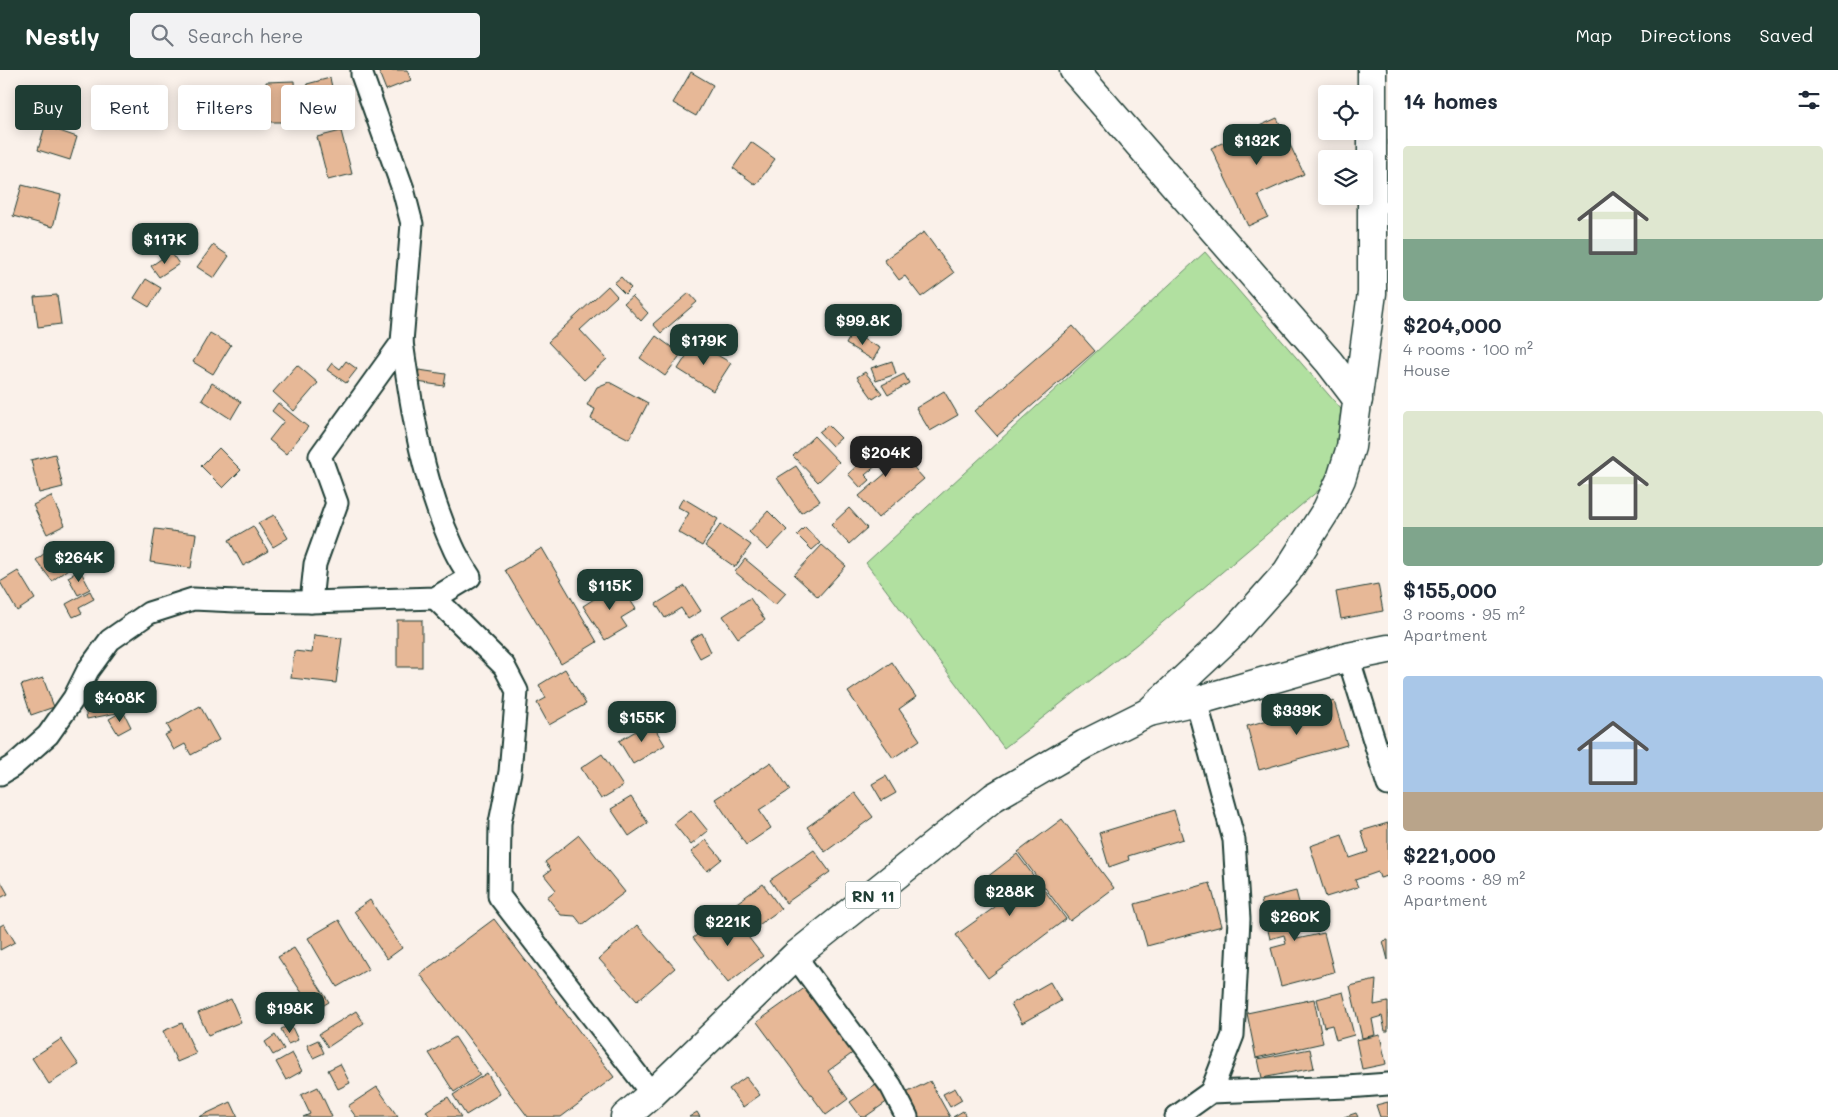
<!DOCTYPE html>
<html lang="en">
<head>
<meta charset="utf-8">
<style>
  :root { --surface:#fff; --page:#f2f2f3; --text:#1f2937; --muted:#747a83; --accent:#1f3d34 }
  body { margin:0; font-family:Mali,sans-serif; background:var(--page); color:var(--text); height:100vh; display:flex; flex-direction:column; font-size:19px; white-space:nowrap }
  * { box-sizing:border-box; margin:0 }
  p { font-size:16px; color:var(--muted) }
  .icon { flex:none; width:28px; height:28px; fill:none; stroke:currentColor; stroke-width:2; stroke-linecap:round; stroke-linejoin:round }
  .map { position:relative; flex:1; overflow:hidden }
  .drawer { display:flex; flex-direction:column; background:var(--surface); width:450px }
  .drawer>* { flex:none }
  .guide { position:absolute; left:15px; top:15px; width:475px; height:45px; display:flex; gap:10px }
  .fabs { position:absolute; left:1318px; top:15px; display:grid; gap:10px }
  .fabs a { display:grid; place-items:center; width:55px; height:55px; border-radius:5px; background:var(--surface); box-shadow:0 2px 12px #0003; font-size:25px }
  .price { position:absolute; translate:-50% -42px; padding:0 11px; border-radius:10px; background:var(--accent); color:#fff; font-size:16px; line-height:32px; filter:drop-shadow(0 1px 2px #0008) }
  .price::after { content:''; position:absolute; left:50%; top:30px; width:15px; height:11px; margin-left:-8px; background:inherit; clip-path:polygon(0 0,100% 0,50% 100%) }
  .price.on { background:#222; color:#fff }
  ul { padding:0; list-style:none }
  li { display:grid; align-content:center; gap:10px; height:265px; padding:0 15px }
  li span { display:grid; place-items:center; height:155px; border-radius:5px; color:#555 }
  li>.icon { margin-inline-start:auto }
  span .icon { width:90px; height:90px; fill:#fffc; stroke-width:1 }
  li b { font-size:21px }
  h2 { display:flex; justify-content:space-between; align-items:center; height:60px; padding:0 15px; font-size:21px }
  .chip { padding:0 18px; border-radius:5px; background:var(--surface); box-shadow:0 2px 12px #0003; font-size:18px; line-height:45px }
  .chip.on { background:var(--accent); color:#fff }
  header { display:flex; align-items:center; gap:30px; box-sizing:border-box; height:70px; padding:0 25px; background:var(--accent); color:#fff }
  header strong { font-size:24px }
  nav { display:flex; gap:28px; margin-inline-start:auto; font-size:18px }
  .search { width:350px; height:45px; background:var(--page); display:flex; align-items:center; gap:12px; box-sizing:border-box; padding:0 18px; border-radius:5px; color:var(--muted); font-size:19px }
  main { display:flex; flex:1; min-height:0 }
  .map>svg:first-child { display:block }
  .green { fill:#b1e0a0; stroke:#688e6a }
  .building { fill:#e7b897; stroke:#1f3d34 }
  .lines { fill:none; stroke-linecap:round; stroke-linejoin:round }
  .minor-casing { stroke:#1f3d34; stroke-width:25 }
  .secondary-casing { stroke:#1f3d34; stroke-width:31 }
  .primary-casing { stroke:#1f3d34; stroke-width:31 }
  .minor { stroke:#fff; stroke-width:21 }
  .secondary { stroke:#fff; stroke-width:28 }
  .primary { stroke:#fff; stroke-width:28 }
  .labels { text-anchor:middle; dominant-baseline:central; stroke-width:4; stroke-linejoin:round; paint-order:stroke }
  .shield { fill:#fff; stroke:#627771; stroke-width:1 }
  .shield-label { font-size:16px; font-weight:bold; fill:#1f3d34 }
</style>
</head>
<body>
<header>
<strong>Nestly</strong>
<div class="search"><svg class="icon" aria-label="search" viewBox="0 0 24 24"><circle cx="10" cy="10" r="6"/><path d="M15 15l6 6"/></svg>Search here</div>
<nav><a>Map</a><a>Directions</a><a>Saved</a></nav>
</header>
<main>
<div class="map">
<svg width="1388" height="1047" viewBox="0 0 1388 1047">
  <rect width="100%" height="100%" fill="#faf1ea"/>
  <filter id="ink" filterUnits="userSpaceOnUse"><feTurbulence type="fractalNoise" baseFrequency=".02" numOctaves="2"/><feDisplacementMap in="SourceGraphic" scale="10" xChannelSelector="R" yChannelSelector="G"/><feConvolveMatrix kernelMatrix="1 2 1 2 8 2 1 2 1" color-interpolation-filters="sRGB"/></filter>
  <g filter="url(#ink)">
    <!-- green -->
    <polygon class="green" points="1205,182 1341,339 1332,409 1137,574 1004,678 866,493"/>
    <!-- building -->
    <g class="building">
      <polygon points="378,0 407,0 411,10 386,20"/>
      <polygon points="691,2 713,15 696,46 673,33"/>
      <polygon points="330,8 338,44 315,50 307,14"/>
      <polygon points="294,11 296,52 268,52 266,12"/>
      <polygon points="261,20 263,52 235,54 233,22"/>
      <polygon points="1277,48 1304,104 1258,125 1268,147 1248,156 1211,78"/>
      <polygon points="45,56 77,67 70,90 38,80"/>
      <polygon points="341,61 352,104 328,110 317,67"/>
      <polygon points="751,72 775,89 756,115 733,98"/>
      <polygon points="22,115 61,125 53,157 13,146"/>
      <polygon points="924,162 954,203 921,227 905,206 899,210 884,190"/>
      <polygon points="213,175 229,186 214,208 197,197"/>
      <polygon points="171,182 179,194 159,207 151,196"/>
      <polygon points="621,207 631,218 625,224 614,213"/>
      <polygon points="146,209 161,218 149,237 134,228"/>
      <polygon points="608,216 617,226 580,260 607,289 584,310 548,272"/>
      <polygon points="689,223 697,232 661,263 653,254"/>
      <polygon points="57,225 61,254 38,257 34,227"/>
      <polygon points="632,226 648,243 641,251 624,233"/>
      <polygon points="1073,256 1095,281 997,366 975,341"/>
      <polygon points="210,263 231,275 213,304 193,292"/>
      <polygon points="852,263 880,278 873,290 846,274"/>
      <polygon points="656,266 681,284 665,306 640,288"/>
      <polygon points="695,272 731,293 713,321 678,299"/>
      <polygon points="346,291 357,299 346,313 327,300 332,293 340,299"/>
      <polygon points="892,291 896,304 876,311 871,298"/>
      <polygon points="297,295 318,313 294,341 273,322"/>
      <polygon points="419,300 446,304 444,316 417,312"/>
      <polygon points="865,302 882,323 873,329 857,307"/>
      <polygon points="904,304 909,313 888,325 882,315"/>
      <polygon points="609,312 648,333 629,369 591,349 595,339 587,335 597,317"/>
      <polygon points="212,313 241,332 231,349 202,330"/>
      <polygon points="944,321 958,345 930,361 916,338"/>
      <polygon points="278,333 308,357 286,384 269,370 284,351 272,341"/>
      <polygon points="828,355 841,368 832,376 819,362"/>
      <polygon points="814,366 839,392 818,412 793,386"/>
      <polygon points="888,368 924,409 878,448 859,426 886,403 878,394 865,405 870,410 861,418 848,404"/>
      <polygon points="219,378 241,400 223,418 201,396"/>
      <polygon points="55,384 63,417 39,423 31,390"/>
      <polygon points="796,396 820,431 801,443 777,408"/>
      <polygon points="51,426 65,455 47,464 33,435"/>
      <polygon points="683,428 718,449 702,476 678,462 689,443 678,437"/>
      <polygon points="849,438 867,458 849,474 831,455"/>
      <polygon points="768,441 787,460 768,480 749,462"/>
      <polygon points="274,445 288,468 273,477 258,453"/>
      <polygon points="721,454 751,475 735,497 705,476"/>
      <polygon points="253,456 268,481 243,496 229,470"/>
      <polygon points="805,457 820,473 812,480 797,465"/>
      <polygon points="155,459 196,464 191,498 150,492"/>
      <polygon points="59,472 76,493 52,511 36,490"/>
      <polygon points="822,475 846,496 818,527 794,505"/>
      <polygon points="542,478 597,572 561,594 505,500"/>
      <polygon points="745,489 786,523 775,535 735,502"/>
      <polygon points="80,500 90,519 78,525 68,507"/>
      <polygon points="18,501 35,529 17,541 0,512"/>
      <polygon points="619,513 636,539 621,548 627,557 605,570 583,536"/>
      <polygon points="1378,514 1383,541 1341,549 1336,522"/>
      <polygon points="685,516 701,541 688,549 681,538 665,548 656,534"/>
      <polygon points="90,521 94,529 79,537 82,543 73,547 66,534"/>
      <polygon points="750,528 765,550 738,568 723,546"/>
      <rect x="397" y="550" width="25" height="47"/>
      <polygon points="702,563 711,582 700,588 690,570"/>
      <polygon points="314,565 342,568 336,613 291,608 294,581 312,583"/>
      <polygon points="892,592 916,627 899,639 920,670 893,688 848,622"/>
      <polygon points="565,599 586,634 549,655 537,633 546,628 539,615"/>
      <polygon points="43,608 54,637 31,645 21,615"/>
      <polygon points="113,623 117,643 87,649 83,628"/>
      <polygon points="1334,631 1347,675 1259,700 1247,656"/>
      <polygon points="200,636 219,670 191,685 185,674 174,680 165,665 171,662 167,655"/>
      <polygon points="123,641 131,657 118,664 109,649"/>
      <polygon points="651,652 665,675 633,694 619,671"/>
      <polygon points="602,684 623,716 601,729 581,698"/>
      <polygon points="771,692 790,720 759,740 771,758 746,775 715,729"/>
      <polygon points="886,706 896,723 882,731 872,714"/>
      <polygon points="855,723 873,747 825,782 807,757"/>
      <polygon points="631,727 648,753 629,766 611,739"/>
      <polygon points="691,740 708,761 691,775 674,754"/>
      <polygon points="1174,740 1183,769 1128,786 1129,790 1109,797 1099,763"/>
      <polygon points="1062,749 1114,818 1070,851 1018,782"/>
      <polygon points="1388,753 1388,806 1380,808 1378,802 1355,810 1358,817 1326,827 1310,776 1342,765 1350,788 1368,782 1361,761"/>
      <polygon points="579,765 625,822 582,855 575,846 561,845 547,827 556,820 544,805 551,800 545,792"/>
      <polygon points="706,770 722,789 707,801 691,782"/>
      <polygon points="814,780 830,802 786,833 770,810"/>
      <polygon points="1017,784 1066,849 988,908 956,865 995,837 978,814"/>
      <polygon points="0,810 8,824 0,828"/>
      <polygon points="1210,813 1222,856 1147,876 1135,834"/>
      <polygon points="763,814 781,839 749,862 731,837"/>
      <polygon points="1296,821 1306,860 1296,863 1297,869 1324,863 1334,902 1281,916 1271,878 1286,874 1284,865 1270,869 1261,830"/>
      <polygon points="370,830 402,878 387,889 354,841"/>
      <polygon points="728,841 763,886 728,913 693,868"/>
      <polygon points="494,849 614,1007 561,1047 528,1047 420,904"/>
      <polygon points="339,850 368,899 337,917 308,868"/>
      <polygon points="4,854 15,872 0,880 0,856"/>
      <polygon points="637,855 675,898 637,931 599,889"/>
      <polygon points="1388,870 1388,890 1383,871"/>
      <polygon points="294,878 329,932 314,941 278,887"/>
      <polygon points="1376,910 1374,935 1388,932 1388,961 1385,961 1382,946 1372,949 1375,965 1362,968 1350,916"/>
      <polygon points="1050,912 1061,931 1022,953 1011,934"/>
      <polygon points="806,917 854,982 828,1001 848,1029 826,1045 757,952"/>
      <polygon points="1343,922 1354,965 1336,970 1332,955 1324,957 1317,929"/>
      <polygon points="231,929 241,952 208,965 198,943"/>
      <polygon points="1314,929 1323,973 1256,988 1247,943"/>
      <polygon points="356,941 364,953 328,977 319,964"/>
      <polygon points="182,953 196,984 177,992 163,961"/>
      <polygon points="291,955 298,970 288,974 281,959"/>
      <polygon points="275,965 284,979 273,985 265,972"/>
      <polygon points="1380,965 1386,994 1362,999 1356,970"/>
      <polygon points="455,967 480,1005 454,1022 429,983"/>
      <polygon points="61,969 79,995 49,1014 32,988"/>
      <polygon points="318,970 324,983 313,988 307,975"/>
      <polygon points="1310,979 1314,998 1262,1008 1258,989"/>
      <polygon points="292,983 302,1001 286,1010 276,992"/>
      <polygon points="340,994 350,1013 338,1019 328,1000"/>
      <polygon points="487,1003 500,1024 466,1045 453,1025"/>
      <polygon points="746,1007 760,1025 743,1037 729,1019"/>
      <polygon points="930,1011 950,1047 917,1047 904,1024"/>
      <polygon points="876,1014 888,1031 865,1047 861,1047 850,1032"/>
      <polygon points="318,1017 332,1047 303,1047 310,1044 301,1025"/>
      <polygon points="377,1017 398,1047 356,1047 348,1036"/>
      <polygon points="955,1018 962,1030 950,1037 943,1024"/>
      <polygon points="448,1027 461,1047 430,1047 426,1041"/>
      <polygon points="231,1032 238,1047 199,1047"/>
      <polygon points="1388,1032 1388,1047 1380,1047 1376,1035"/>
      <polygon points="963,1041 966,1047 953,1047"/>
      <polygon points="697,1042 700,1047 689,1047"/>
      <polygon points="1356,1043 1358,1047 1344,1047"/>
    </g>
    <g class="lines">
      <defs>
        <g id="minor">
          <polyline points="435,528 504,596 517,621 510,702 500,753 499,826 652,1024"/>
          <path d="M311,532l124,-4 35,-21c-6,-10 -13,-20 -17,-30 -30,-64 -41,-135 -51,-205"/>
          <polyline points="1348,587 1388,715"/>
          <polyline points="1196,631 1234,770 1239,849 1233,965 1211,1022"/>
          <polyline points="0,704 13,696 48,665 74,628 88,600 110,570 149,543 193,529 236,531 311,532 315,494 337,433 320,386 402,272 412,154 403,119 362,5 362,0"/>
          <polyline points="795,886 891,1016 907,1047"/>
          <polyline points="1176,1047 1211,1022 1348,1017 1388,1014"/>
        </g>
        <g id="secondary">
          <polyline points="1074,0 1329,292 1358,330"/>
          <polyline points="1149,642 1229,567 1287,502 1327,439 1341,409 1351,377 1372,223 1372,0"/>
        </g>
        <polyline id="primary" points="625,1047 652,1024 795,886 994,727 1085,674 1149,642 1196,631 1348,587 1388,579"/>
      </defs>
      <!-- minor casing -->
      <use href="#minor" class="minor-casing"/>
      <!-- secondary casing -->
      <use href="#secondary" class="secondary-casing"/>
      <!-- primary casing -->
      <use href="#primary" class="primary-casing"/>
      <!-- minor -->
      <use href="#minor" class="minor"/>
      <!-- secondary -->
      <use href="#secondary" class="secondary"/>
      <!-- primary -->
      <use href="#primary" class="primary"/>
    </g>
  </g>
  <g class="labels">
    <!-- shield labels -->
    <rect class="shield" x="845.5" y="811.5" width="55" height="27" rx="4"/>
    <g class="shield-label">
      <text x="873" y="825">RN 11</text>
    </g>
  </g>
</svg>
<div class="fabs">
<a><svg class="icon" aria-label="locate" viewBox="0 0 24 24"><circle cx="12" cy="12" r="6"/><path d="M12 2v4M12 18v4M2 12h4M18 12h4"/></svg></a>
<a><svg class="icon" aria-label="layers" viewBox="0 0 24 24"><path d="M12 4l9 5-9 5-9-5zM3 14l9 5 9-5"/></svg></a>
</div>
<b class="price" style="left:1257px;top:96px">$132K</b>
<b class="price" style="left:165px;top:195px">$117K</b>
<b class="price" style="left:863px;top:276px">$99.8K</b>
<b class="price" style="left:704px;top:296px">$179K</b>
<b class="price on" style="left:886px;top:408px">$204K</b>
<b class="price" style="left:79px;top:513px">$264K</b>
<b class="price" style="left:610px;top:541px">$115K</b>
<b class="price" style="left:120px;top:653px">$408K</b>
<b class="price" style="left:1297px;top:666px">$339K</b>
<b class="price" style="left:642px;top:673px">$155K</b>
<b class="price" style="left:1010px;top:847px">$288K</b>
<b class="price" style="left:1295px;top:872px">$260K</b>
<b class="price" style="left:728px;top:877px">$221K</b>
<b class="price" style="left:290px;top:964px">$198K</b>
<div class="guide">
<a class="chip on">Buy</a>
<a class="chip">Rent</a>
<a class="chip">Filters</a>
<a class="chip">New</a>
</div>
</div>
<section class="drawer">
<h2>14 homes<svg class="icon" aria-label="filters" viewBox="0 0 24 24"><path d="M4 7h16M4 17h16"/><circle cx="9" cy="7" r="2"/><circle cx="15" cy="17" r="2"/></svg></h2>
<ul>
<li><span style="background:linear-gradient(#dfe7d0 60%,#7fa58c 0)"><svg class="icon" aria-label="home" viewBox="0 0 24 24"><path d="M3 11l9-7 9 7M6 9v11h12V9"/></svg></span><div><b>$204,000</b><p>4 rooms · 100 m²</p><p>House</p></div></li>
<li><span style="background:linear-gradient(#dfe7d0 75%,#7fa58c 0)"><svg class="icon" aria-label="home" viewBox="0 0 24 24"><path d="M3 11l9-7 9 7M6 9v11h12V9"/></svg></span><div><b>$155,000</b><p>3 rooms · 95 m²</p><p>Apartment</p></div></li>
<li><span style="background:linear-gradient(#a9c7e8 75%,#b9a48a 0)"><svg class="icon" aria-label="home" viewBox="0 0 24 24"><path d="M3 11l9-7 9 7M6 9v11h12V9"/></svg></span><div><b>$221,000</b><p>3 rooms · 89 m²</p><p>Apartment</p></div></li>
</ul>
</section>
</main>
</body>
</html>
